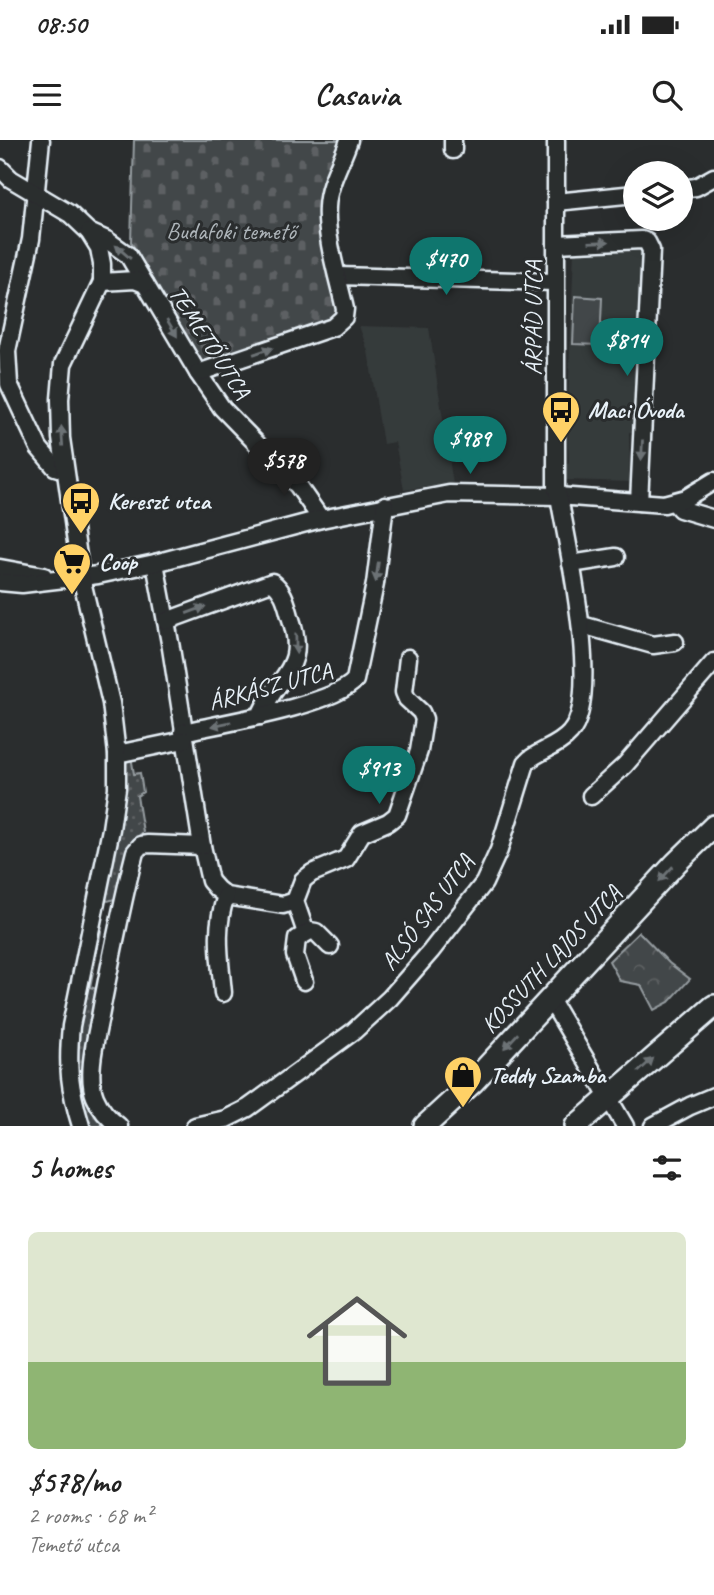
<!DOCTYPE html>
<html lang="en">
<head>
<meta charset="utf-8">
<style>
  :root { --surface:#fff; --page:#f6f6f6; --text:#222; --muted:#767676; --line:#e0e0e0; --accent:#0f766e }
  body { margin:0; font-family:Caveat,sans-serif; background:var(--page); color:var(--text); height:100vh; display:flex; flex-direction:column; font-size:26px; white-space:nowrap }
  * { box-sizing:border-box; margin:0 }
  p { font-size:23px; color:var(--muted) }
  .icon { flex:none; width:38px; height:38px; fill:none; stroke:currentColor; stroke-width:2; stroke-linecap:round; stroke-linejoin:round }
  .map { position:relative; height:986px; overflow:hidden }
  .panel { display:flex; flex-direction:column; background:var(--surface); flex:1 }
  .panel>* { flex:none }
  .fabs { position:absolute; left:623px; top:21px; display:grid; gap:14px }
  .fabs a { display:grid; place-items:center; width:70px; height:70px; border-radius:50%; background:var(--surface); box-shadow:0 7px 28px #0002; font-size:35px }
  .price { position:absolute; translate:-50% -60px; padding:0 16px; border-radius:24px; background:var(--accent); color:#fff; font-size:23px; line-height:46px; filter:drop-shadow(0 2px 4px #0008) }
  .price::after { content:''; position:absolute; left:50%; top:42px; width:21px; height:16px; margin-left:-10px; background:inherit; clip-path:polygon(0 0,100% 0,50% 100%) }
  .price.active { background:#222; color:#fff }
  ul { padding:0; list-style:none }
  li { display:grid; align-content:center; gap:14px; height:371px; padding:0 28px }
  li+li { border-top:2px solid var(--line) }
  li span { display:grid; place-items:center; height:217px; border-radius:10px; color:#555 }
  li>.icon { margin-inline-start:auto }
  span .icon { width:126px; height:126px; fill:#fffc; stroke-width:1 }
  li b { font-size:30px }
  h2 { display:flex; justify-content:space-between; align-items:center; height:84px; padding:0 28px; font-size:30px }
  .status { display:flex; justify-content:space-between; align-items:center; height:49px; padding:0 35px; background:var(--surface); direction:ltr }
  .status svg { height:19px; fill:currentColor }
  header { display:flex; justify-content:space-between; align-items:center; height:91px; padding:0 28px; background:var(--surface); font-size:32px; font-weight:800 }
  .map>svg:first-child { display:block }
  .built { fill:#363a3b }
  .grass { fill:url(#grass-dots); stroke:#959ca0; stroke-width:2 }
  .forest { fill:url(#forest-crowns); stroke:#959ca0; stroke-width:2 }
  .cemetery { fill:url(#cemetery-stones); stroke:#959ca0; stroke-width:2 }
  .garden { fill:#424648; stroke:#959ca0; stroke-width:2 }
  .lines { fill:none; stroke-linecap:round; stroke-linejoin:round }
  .minor-casing { stroke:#e8f1f8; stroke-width:21 }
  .major-casing { stroke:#e8f1f8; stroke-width:26 }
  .minor { stroke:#2a2d2e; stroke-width:16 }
  .major { stroke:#2a2d2e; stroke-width:21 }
  .oneway { fill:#6c7275 }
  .labels { text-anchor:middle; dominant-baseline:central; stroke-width:6; stroke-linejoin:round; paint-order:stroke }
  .park-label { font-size:24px; fill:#aeb5ba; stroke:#2a2d2e }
  .street-label { font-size:24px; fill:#e8f1f8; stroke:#2a2d2e }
  .poi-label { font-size:24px; font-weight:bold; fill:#e8f1f8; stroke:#2a2d2e; text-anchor:start }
</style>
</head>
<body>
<div class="status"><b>08:50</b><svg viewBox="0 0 49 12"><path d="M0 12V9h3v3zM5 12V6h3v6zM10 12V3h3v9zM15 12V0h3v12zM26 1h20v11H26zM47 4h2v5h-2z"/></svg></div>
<header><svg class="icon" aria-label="menu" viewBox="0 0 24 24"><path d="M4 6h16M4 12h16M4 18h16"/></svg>Casavia<svg class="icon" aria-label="search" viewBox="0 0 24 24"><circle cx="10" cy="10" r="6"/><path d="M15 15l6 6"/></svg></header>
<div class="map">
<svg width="714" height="986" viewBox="0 0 714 986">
  <defs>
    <pattern id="grass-dots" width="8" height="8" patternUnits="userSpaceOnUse" patternTransform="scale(1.75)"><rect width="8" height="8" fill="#424648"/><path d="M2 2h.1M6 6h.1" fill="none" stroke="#5d6163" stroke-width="1.8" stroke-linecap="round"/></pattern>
    <pattern id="forest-crowns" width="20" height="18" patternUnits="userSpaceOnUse" patternTransform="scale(1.75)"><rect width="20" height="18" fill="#424648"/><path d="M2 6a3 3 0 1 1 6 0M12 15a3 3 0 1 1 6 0" fill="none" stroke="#5d6163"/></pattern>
    <pattern id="cemetery-stones" width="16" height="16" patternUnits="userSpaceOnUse" patternTransform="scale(1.75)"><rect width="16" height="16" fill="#424648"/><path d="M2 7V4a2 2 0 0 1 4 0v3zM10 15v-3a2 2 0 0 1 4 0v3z" fill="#5d6163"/></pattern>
  </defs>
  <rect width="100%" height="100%" fill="#2a2d2e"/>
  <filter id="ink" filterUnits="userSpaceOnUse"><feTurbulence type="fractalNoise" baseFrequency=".0143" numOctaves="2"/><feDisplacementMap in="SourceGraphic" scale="14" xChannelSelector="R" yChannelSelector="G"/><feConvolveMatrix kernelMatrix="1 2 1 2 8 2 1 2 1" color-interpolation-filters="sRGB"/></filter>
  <g filter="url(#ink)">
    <!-- built -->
    <g class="built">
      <polygon points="641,110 633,292 629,292 630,342 566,340 566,324 569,323 567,287 574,111"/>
      <polygon points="359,186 429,188 453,344 404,350 395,302 383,304 368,211"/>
    </g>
    <!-- grass -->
    <g class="grass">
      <polygon points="131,616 134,634 140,633 143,652 137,656 143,692 130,704 118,758 108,761 105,759 106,747 122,617"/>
      <polygon points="96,785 102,787 90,847 97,849 86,915 112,986 88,986 71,924"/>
    </g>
    <!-- forest -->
    <polygon class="forest" points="639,792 669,823 690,839 669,862 654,870 641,845 620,841 609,821"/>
    <!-- cemetery -->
    <path class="cemetery" d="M134,0h207l-12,37 11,132c-18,25 -99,43 -130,54h-8l-71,-121z"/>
    <!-- garden -->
    <polygon class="garden" points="575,156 602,158 600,205 573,204"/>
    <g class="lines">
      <defs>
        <g id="minor">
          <polyline points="41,0 31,99 7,211 9,244 39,308 55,327 65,330"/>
          <polyline points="453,10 453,0"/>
          <polyline points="0,28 11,39 70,74 89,92 107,100 128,115 198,233 222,268 298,346 321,379"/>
          <polyline points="681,49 696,47 714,37"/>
          <polyline points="556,62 635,54"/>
          <polyline points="556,104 642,100 647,102 651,110 639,362"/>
          <polyline points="338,136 555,142"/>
          <polyline points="102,142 135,140 145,144"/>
          <path d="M198,233l135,-46 11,-10 1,-8c-7,-31 -20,-72 -18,-102 1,-24 15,-45 22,-67"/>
          <polyline points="674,362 680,369 714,379"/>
          <polyline points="155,423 171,508 202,706 210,741 217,749 226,756 283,765 295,761"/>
          <polyline points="571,424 616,417"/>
          <polyline points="0,428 44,436"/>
          <polyline points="0,442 22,444 98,435 155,423 321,379 449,354 558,356 664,364 686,358 714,341"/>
          <path d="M166,481l106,-39c12,9 14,20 18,34 19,55 -12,56 -30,100"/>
          <polyline points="582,485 653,505 675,502"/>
          <path d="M183,592c36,-8 151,-27 172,-52l20,-96 10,-79"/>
          <polyline points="117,614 184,600"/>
          <polyline points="591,656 625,625 714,522"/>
          <polyline points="306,793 295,761 303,740 312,733 346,719 362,693 388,682 397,675 419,611 424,579 421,572 407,559 404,552 408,518"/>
          <polyline points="304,841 295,815 297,799 310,791 316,792 330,806"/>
          <path d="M223,853c-3,-34 -9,-64 3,-97"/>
          <polyline points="550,859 625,986"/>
          <path d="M81,986c-12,-39 -14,-60 -10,-100l40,-197 6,-41v-34l-6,-51 -30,-126 -20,-139 -1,-39 3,-35 39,-82v-18l-3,-16 -10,-16"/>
          <path d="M119,986c-10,-7 -19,-17 -24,-29 -10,-24 3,-66 7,-91 10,-52 20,-103 33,-154l6,-7 7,-1 54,2"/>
          <path d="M195,986l31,-7 22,-11 106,-77 36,-33 41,-47 53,-68 15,-33 27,-87 4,-4c12,-9 30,-14 40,-26 32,-35 -2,-185 -10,-231l-4,-14v-348"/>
          <polyline points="653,986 690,966 714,956"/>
        </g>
        <g id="major">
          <polyline points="425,986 473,942 676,723 714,686"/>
          <polyline points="576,986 714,866"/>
        </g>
      </defs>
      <!-- minor casing -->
      <use href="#minor" class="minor-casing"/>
      <!-- major casing -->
      <use href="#major" class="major-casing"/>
      <!-- minor -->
      <use href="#minor" class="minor"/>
      <!-- major -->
      <use href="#major" class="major"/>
    </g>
    <!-- one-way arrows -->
    <defs><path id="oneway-solid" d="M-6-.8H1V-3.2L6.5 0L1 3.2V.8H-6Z" transform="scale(1.75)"/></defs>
    <g class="oneway">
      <use href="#oneway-solid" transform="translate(599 102) rotate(-2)"/>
      <use href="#oneway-solid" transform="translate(123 112) rotate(-139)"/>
      <use href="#oneway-solid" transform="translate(172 188) rotate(59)"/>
      <use href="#oneway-solid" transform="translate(263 211) rotate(-19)"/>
      <use href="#oneway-solid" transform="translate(62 296) rotate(-94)"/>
      <use href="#oneway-solid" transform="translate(642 310) rotate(93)"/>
      <use href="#oneway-solid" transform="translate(377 432) rotate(98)"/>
      <use href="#oneway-solid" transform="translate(196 470) rotate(-20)"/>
      <use href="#oneway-solid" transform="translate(296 504) rotate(89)"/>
      <use href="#oneway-solid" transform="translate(221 584) rotate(168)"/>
      <use href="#oneway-solid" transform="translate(666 734) rotate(133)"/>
      <use href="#oneway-solid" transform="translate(511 901) rotate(133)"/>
      <use href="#oneway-solid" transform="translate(646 925) rotate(-42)"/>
    </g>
  </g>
  <!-- icons -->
  <defs>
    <symbol id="bus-pin" viewBox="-11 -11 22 30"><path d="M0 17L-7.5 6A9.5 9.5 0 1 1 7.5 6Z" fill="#ffd166" stroke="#2a2d2e"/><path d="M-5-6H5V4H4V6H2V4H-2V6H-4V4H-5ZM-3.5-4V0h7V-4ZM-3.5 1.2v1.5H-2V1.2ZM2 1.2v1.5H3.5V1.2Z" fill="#111"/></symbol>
    <symbol id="supermarket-pin" viewBox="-11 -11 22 30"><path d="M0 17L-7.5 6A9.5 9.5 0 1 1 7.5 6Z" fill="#ffd166" stroke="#2a2d2e"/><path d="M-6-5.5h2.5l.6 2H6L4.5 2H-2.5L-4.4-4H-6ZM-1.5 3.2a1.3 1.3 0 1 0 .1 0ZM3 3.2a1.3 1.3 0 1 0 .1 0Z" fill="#111"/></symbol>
    <symbol id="shop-pin" viewBox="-11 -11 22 30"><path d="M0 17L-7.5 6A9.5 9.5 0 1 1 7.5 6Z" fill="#ffd166" stroke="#2a2d2e"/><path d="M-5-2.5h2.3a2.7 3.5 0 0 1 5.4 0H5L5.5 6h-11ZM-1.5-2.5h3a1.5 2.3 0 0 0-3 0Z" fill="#111"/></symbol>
  </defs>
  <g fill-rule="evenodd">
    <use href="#bus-pin" x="539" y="248" width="44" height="60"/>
    <use href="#bus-pin" x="59" y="339" width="44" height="60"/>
    <use href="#supermarket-pin" x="50" y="400" width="44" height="60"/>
    <use href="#shop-pin" x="441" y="913" width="44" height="60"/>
  </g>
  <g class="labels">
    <!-- park labels -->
    <g class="park-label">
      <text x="231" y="91">Budafoki temető</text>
    </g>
    <!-- street labels -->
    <g class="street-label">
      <text transform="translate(533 178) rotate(-90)">ÁRPÁD UTCA</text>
      <text transform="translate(210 202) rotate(57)">TEMETŐ UTCA</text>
      <text transform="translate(270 546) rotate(-15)">ÁRKÁSZ UTCA</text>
      <text transform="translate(427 772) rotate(-53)">ALSÓ SAS UTCA</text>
      <text transform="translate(551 819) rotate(-47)">KOSSUTH LAJOS UTCA</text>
    </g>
    <!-- poi labels -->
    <g class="poi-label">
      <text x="588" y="270">Maci Óvoda</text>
      <text x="108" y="361">Kereszt utca</text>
      <text x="99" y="422">Coop</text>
      <text x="490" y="935">Teddy Szamba</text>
    </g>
  </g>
</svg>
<div class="fabs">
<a><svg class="icon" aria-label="layers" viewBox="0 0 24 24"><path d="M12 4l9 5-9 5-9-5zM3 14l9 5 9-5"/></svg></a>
</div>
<b class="price" style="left:446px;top:157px">$470</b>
<b class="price" style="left:627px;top:238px">$814</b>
<b class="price" style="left:470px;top:336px">$989</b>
<b class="price active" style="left:284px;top:358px">$578</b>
<b class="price" style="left:379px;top:666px">$913</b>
</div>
<section class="panel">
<h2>5 homes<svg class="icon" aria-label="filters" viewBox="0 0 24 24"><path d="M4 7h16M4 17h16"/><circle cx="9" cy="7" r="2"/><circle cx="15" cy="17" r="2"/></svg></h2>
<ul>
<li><span style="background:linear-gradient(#dfe7d0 60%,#8fb573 0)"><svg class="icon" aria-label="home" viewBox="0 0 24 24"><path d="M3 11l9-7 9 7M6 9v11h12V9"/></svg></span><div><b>$578/mo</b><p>2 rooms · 68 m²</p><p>Temető utca</p></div></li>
</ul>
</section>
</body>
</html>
